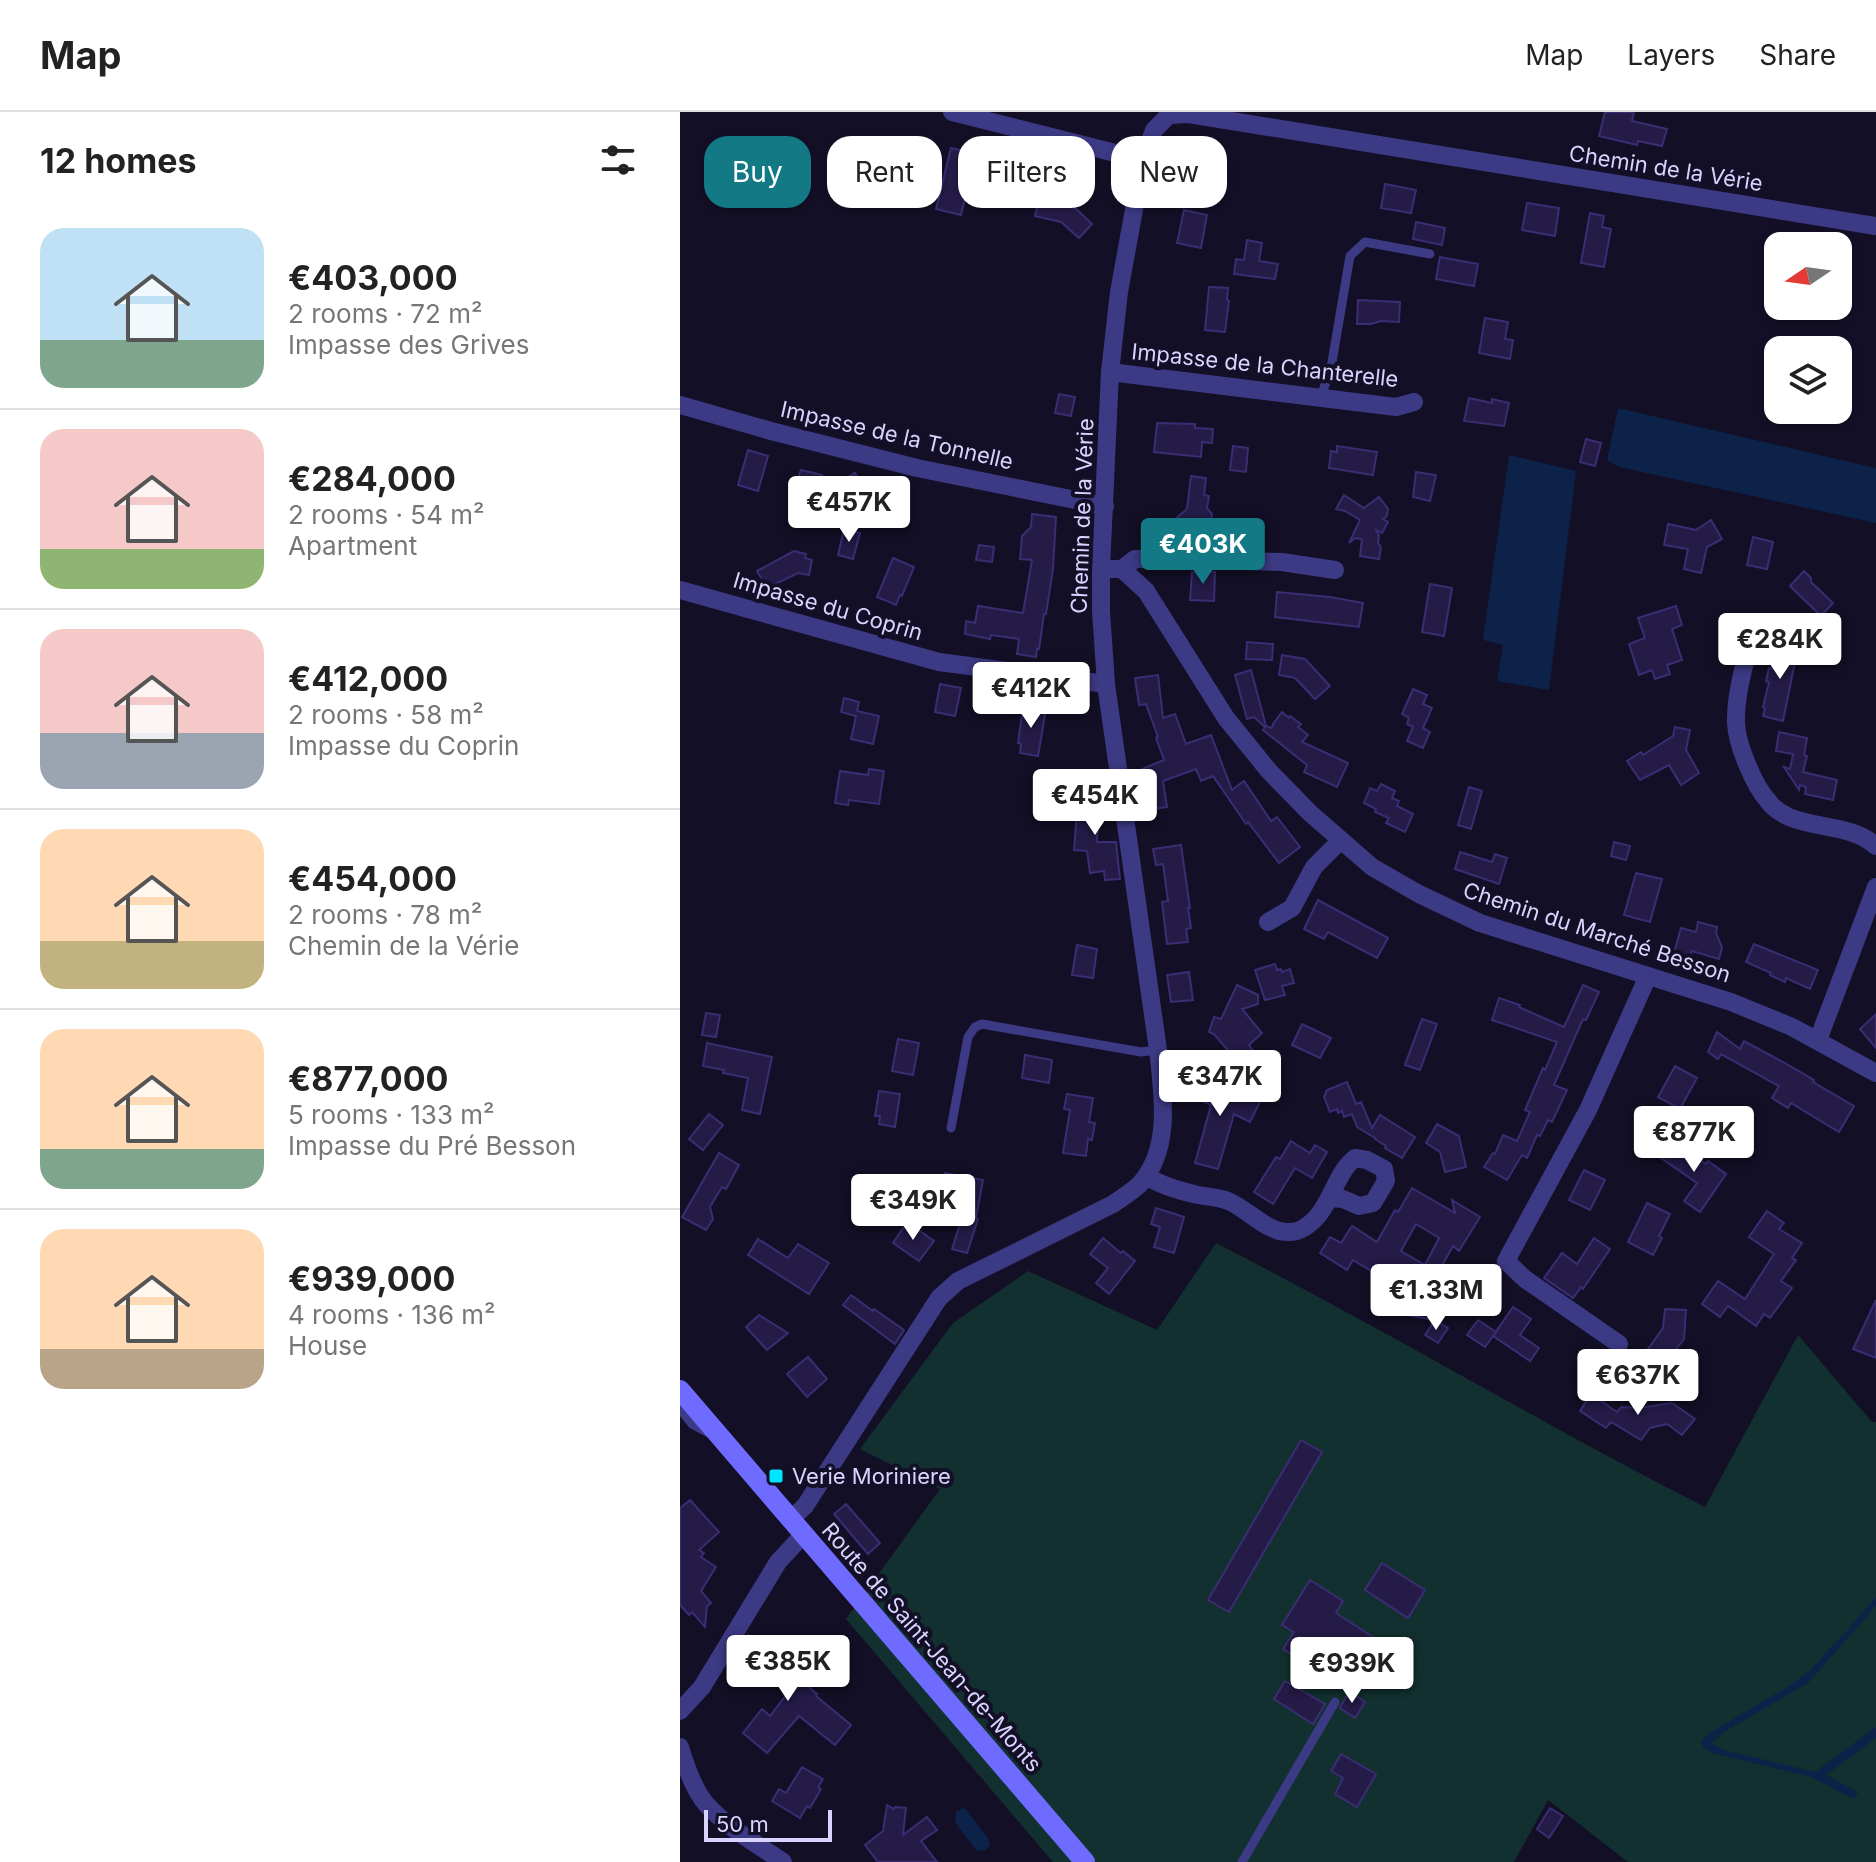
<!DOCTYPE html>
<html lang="en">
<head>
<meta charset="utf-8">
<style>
  :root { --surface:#fff; --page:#f2f2f2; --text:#222; --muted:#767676; --line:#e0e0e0; --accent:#137a85 }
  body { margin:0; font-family:Inter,sans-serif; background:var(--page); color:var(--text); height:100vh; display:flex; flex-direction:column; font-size:30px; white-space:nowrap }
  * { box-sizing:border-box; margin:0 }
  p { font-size:26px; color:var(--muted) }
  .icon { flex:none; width:44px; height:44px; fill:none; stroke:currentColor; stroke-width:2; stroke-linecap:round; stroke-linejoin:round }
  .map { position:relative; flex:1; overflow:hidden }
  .sheet { display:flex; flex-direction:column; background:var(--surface); width:680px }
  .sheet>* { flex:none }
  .hud { position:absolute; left:24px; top:24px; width:760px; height:72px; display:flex; gap:16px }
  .needle { width:52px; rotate:257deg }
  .tools { position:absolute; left:1084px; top:120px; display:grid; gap:16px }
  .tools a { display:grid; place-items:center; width:88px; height:88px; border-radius:16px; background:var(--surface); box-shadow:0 2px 6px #0004; font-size:40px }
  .scale { position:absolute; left:24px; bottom:20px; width:128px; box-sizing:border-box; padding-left:8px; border:4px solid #d9d4ff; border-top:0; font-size:22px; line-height:28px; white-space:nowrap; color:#d9d4ff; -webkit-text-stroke:6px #130f26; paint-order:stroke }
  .price { position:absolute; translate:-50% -68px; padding:0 18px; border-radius:8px; background:#fff; color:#222; font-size:26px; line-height:52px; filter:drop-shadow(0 2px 4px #0008) }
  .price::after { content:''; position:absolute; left:50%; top:48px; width:24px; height:18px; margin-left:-12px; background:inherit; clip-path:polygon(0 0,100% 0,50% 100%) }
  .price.selected { background:var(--accent); color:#fff }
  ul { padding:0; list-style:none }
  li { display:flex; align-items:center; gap:24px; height:200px; padding:0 40px }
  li+li { border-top:2px solid var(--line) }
  li span { display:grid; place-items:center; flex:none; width:224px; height:160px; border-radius:24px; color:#555 }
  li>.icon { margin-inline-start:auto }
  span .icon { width:96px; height:96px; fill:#fffc; stroke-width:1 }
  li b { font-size:34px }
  h2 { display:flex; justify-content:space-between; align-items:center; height:96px; padding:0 40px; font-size:34px }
  .tag { padding:0 28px; border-radius:24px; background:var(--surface); box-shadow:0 2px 6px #0004; font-size:28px; line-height:72px }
  .tag.selected { background:var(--accent); color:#fff }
  header { display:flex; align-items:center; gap:48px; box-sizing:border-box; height:112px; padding:0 40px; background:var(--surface); border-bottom:2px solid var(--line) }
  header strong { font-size:38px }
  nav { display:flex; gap:44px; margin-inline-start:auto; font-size:28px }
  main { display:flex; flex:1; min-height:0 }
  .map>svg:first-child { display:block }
  .green { fill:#12302f }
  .water { fill:#0c2248 }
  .building { fill:#241b47; stroke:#3b2d73; stroke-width:2; fill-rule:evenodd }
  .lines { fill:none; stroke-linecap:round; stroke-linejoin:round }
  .lane { stroke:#3d3a85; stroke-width:9 }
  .street { stroke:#3d3a85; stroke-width:18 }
  .secondary { stroke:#6f6bff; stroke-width:20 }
  .poi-dot { fill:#00e5ff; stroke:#130f26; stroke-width:3 }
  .labels { text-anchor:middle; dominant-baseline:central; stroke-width:8; stroke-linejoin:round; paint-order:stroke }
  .street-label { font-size:22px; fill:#d9d4ff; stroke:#130f26 }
  .poi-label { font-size:22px; fill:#d9d4ff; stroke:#130f26; text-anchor:start }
</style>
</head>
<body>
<header>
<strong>Map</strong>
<nav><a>Map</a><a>Layers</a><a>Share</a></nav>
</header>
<main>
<section class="sheet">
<h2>12 homes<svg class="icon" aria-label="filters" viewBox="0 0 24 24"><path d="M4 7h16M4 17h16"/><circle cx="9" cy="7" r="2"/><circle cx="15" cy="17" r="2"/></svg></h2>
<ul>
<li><span style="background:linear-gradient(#bfe0f5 70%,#7fa58c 0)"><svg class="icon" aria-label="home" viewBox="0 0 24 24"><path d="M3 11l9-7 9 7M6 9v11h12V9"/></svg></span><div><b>€403,000</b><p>2 rooms · 72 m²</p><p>Impasse des Grives</p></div></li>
<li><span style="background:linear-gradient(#f6c9c9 75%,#8fb573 0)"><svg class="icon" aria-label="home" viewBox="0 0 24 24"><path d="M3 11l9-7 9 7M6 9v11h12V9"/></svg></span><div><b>€284,000</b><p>2 rooms · 54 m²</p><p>Apartment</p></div></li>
<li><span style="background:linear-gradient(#f6c9c9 65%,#9aa5b1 0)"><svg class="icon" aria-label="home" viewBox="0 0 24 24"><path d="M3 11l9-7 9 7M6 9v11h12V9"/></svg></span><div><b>€412,000</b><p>2 rooms · 58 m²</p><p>Impasse du Coprin</p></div></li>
<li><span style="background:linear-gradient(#ffd9b3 70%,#c2b280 0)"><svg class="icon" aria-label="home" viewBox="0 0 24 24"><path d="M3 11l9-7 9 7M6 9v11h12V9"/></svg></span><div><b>€454,000</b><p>2 rooms · 78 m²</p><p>Chemin de la Vérie</p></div></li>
<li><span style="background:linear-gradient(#ffd9b3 75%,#7fa58c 0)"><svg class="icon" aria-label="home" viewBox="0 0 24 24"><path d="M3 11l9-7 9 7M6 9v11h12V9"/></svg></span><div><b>€877,000</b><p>5 rooms · 133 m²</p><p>Impasse du Pré Besson</p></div></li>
<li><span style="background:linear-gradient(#ffd9b3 75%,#b9a48a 0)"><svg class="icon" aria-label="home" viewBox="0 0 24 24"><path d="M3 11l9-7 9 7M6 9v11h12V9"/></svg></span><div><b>€939,000</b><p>4 rooms · 136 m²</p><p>House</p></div></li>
</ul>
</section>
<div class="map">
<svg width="1196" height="1750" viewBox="0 0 1196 1750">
  <rect width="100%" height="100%" fill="#130f26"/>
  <!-- green -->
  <path class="green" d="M536,1131c165,84 324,180 489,264l93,-172 74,87h4v440h-248l-80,-62 -34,62h-461l-207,-243 94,-130 -80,-40 93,-126 75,-52 129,59z"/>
  <!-- water -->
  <g class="water">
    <polygon points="938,296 1196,356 1196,411 939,355 927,348"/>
    <polygon points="829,343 896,359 869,578 817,569 823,533 803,528"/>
    <polygon points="1196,1485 1196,1494 1128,1571 1046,1619 1031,1631 1044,1638 1135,1660 1196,1615 1196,1626 1146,1663 1178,1680 1174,1687 1131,1665 1032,1641 1023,1635 1021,1629 1028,1622 1114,1571 1130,1558 1164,1522"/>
    <polygon points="283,1696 287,1698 309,1728 310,1733 305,1739 296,1738 275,1710 276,1700"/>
  </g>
  <!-- building -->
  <g class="building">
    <polygon points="925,0 954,0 952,9 987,17 982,34 958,29 957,33 919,24"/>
    <polygon points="271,36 302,43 297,63 291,61 281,103 256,97"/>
    <polygon points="705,72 736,78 731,101 701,96"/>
    <polygon points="361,79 396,87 394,95 412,112 399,126 381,110 355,104"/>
    <polygon points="847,91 879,96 875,124 842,118"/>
    <polygon points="504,98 527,103 521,136 497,131"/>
    <polygon points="910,101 924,104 922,115 931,117 924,155 901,151"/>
    <polygon points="736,110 765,116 762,133 733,127"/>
    <polygon points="567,128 582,131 579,149 598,152 595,167 554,162 556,147 564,148"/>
    <polygon points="760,145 798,152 794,174 756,167"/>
    <polygon points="529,175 548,176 547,188 549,189 545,220 525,218"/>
    <polygon points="678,188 720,190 719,210 701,209 691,212 677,212"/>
    <polygon points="805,206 828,210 825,227 833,228 830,247 799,241"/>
    <polygon points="379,282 395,285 391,304 375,301"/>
    <polygon points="789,286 812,291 812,287 829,291 824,314 784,309"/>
    <polygon points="477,311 515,312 515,316 533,317 532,331 522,330 521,345 474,340"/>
    <polygon points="906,327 921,331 915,354 900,350"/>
    <polygon points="553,334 568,336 566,360 550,358"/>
    <polygon points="657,334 697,340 693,363 649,356 651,339 657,340"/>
    <polygon points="68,338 88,344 78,379 58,373"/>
    <polygon points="121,358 142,363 138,383 175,361 183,375 160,388 153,413 137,410 142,393 111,386"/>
    <polygon points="736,360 756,363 750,389 733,385"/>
    <polygon points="511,364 526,366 524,383 529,384 527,396 532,402 531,410 527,413 519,412 505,424 493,409 507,397"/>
    <polygon points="664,383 684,396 699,385 708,397 707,404 703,407 708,410 702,421 695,417 699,423 698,431 701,435 699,447 680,444 682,427 675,426 669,431 680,408 665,399 656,397"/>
    <polygon points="352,402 376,405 373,457 366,502 364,502 359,537 357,537 356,545 337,542 339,527 311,523 310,527 285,522 286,509 295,511 298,494 343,501 352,448 340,447 342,424 351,415"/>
    <polygon points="1031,408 1042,427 1027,435 1021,461 1004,457 1008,437 984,433 988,412 1016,418"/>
    <polygon points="164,417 180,421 173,447 158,443"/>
    <polygon points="1073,425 1093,430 1087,457 1067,453"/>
    <polygon points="299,433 314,435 312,450 296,448"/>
    <polygon points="114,439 126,442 125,446 132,448 129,463 118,461 87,476 77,459"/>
    <polygon points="213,446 234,455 222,484 220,483 216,493 197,485"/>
    <polygon points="1124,459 1131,466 1131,470 1153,491 1141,504 1110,474"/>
    <polygon points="512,460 535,460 534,489 510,488"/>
    <polygon points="750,472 772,476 764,524 742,520"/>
    <polygon points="597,480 650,485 683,491 679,515 595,505"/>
    <polygon points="996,494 1002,513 992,517 1002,548 987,553 990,562 975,567 972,558 959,563 949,532 965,526 958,506"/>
    <polygon points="567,530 593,532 592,548 566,547"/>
    <polygon points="1098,530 1118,535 1103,609 1083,604 1085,596 1083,595 1089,570 1086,569 1089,556 1092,557"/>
    <polygon points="602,543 625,547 650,574 635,587 615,566 599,563"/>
    <polygon points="571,558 586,614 592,616 593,612 602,600 609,606 610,604 621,612 618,615 628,623 622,630 668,651 657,675 624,660 627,653 583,618 585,615 574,605 567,607 555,563"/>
    <polygon points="478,563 483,606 495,602 506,632 531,623 552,678 564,669 591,709 597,705 620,735 599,751 568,710 566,712 533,664 521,669 516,657 483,669 487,695 467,698 463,669 466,668 462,657 484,648 476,626 478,625 466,592 459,593 455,566"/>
    <polygon points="260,572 281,576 275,604 255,600"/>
    <polygon points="733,577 747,583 743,592 752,596 743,616 750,620 743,636 727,629 733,615 727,612 729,606 722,602"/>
    <polygon points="164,586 179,590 177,599 199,604 193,632 171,627 176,604 161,600"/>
    <polygon points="343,594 366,597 358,644 340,641 341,632 338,631"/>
    <polygon points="995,615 1010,618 1006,638 1019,661 1001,673 989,653 960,668 947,649 961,640 963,643 993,624"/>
    <polygon points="1099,620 1127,626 1124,643 1127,644 1123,660 1157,668 1153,688 1125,682 1126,675 1120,673 1119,678 1104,655 1110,657 1113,642 1096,639"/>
    <polygon points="189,657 204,659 199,692 169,688 168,693 155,691 160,659 188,663"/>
    <polygon points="701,672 715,679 712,686 719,689 717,694 733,702 725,720 706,711 709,706 695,700 696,697 684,691 690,676 697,679"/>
    <polygon points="404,674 419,675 417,730 436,730 440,767 425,768 424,759 410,761 407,739 394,738 398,688 403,689"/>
    <polygon points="789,675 802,679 791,717 778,713"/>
    <polygon points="934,730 950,734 946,748 931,744"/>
    <polygon points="501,733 510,796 508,796 511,816 506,817 508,830 487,832 482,790 488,789 483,752 476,753 473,737"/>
    <polygon points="780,740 812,750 815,742 827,746 819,772 775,757"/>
    <polygon points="956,761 982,767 970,810 944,803"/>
    <polygon points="638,788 708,826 697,846 648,820 644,827 624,817"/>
    <polygon points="1018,810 1037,815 1036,821 1042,835 1039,847 1012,839 1010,845 994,841 1001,816 1016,820"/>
    <polygon points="1074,832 1138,858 1130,877 1106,866 1105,870 1090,863 1091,861 1066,850"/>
    <polygon points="397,833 417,837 413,866 392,863"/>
    <polygon points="595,852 597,858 601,857 602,860 610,857 614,871 602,874 605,883 585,888 575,858"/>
    <polygon points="509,860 513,888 491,890 487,863"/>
    <polygon points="557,873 578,883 578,892 562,897 582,921 569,933 573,939 559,951 534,922 529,920 534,905 541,907"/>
    <polygon points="903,873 919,880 906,908 903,907 874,973 887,978 872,1010 868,1008 860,1024 857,1023 847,1046 842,1043 827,1068 804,1055 813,1041 815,1042 823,1023 837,1029 850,1000 845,998 863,956 865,958 877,930 812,908 819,886 840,893 839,895 884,915"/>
    <polygon points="26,901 40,903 36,925 22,923"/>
    <polygon points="1196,902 1196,936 1180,917"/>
    <polygon points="742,907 757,912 740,958 725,953"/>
    <polygon points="622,912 651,926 640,946 612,933"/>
    <polygon points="1037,920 1060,937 1064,929 1103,950 1134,968 1133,970 1174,994 1159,1020 1111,991 1108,996 1092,986 1099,974 1041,942 1038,947 1028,940"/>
    <polygon points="218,927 239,931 233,963 212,959"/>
    <polygon points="27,931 92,945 80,1002 62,998 68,966 43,961 44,958 23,954"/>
    <polygon points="345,943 372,948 369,971 342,966"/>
    <polygon points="995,954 1017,966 1000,997 978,985"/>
    <polygon points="527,963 580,990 570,1010 554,1002 538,1057 515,1051 531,993 512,984 520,970 524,971"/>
    <polygon points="667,970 676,992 681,990 692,1016 700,1003 735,1025 722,1046 705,1036 706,1034 695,1027 695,1026 677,1015 672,1002 664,1005 662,999 658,1001 657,997 650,1000 644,985 647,978"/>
    <polygon points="199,979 220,982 215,1015 199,1012 200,1004 195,1004"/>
    <polygon points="387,982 413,986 409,1010 415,1011 412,1028 408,1027 406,1044 383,1041 390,998 384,997"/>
    <polygon points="29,1002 43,1013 23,1038 9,1027"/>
    <polygon points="757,1012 779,1024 786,1055 765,1060 760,1040 746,1031"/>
    <polygon points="989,1027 1026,1052 1028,1049 1046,1062 1020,1100 1004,1089 1017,1071 978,1044"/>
    <polygon points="611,1029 630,1041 635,1033 647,1040 632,1066 615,1056 593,1092 574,1080 596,1045 600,1047"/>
    <polygon points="39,1041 59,1053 46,1077 42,1075 30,1095 33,1107 26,1118 2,1105"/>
    <polygon points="904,1058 925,1068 910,1098 889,1088"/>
    <polygon points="265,1061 303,1068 296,1106 298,1107 287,1141 272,1137 282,1106 279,1105 284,1090 261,1086"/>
    <polygon points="187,1063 210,1066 207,1091 183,1088"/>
    <path d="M732,1076l43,25 -3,-13 28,17 -21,34 -6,-5 -18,32 -6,41 -18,-3 1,-8h-2l2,-20 -26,-15 -3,5 -30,-18 -6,10 -27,-17 10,-16 11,6 11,-17 25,16 18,-32 3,2zM736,1112l23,14 -14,27 -24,-14z"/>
    <polygon points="967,1091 990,1102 979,1124 982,1126 973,1143 948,1130"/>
    <polygon points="476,1096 504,1105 494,1141 474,1135 480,1115 471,1112"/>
    <polygon points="1087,1099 1104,1111 1099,1117 1122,1131 1112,1146 1116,1148 1101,1169 1112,1176 1090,1206 1084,1202 1076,1214 1048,1194 1040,1205 1022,1192 1038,1169 1065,1187 1094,1142 1069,1125"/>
    <polygon points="225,1113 232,1118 234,1115 254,1129 239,1149 213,1131"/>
    <polygon points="423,1126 441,1141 443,1139 455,1149 429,1182 416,1171 428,1156 410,1142"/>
    <polygon points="914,1126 930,1137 903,1177 901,1175 893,1186 864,1166 882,1141 897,1152"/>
    <polygon points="78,1127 108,1146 118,1132 149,1151 129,1182 68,1143"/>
    <polygon points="171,1183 193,1199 194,1197 224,1218 215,1232 163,1193"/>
    <polygon points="1196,1188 1196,1246 1173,1237"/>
    <polygon points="833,1195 851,1207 840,1223 859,1236 850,1249 813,1224"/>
    <polygon points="985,1197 1006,1198 1004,1227 986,1250 968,1237 983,1216"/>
    <polygon points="79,1203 108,1221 87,1238 66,1215"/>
    <polygon points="755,1208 768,1216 758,1231 745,1223"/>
    <polygon points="798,1208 816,1220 805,1235 787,1223"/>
    <polygon points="128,1245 147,1267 127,1285 107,1262"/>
    <polygon points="911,1282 937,1300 941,1295 958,1296 992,1291 1015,1307 1002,1323 987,1312 970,1316 961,1328 931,1310 926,1316 900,1299"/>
    <polygon points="621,1328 642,1340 549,1500 528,1488"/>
    <polygon points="10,1388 39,1420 19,1438 24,1441 21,1445 36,1455 21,1479 31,1491 27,1494 25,1515 12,1500 9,1503 0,1493 0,1396"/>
    <polygon points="166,1392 200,1431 188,1442 154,1402"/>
    <polygon points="702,1451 745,1478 728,1506 685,1478"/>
    <polygon points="630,1468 663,1489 656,1501 702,1531 693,1545 674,1533 661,1554 633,1538 625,1551 603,1537 614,1520 602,1513"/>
    <polygon points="68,1523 137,1582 136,1584 171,1613 155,1633 119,1604 87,1641 63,1621 82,1597 90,1604 109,1579 77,1553 74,1557 55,1544"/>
    <polygon points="605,1569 645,1592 633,1612 594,1587"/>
    <polygon points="669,1579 685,1590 675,1606 660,1596"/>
    <polygon points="661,1642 696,1662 677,1695 655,1682 663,1666 651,1659"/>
    <polygon points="122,1655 143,1667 138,1675 141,1677 130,1696 127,1694 120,1706 92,1689 99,1677 106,1681"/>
    <polygon points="207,1693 214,1697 215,1695 226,1696 223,1723 247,1705 257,1718 241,1729 257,1750 198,1750 185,1733 203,1719"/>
    <polygon points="870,1696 883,1704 869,1726 857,1717"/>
  </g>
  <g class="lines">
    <!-- lane -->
    <g class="lane">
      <polyline points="640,287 651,256 670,144 685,130 750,142"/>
      <polyline points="271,1016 288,925 295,915 302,912 461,940 478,938"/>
      <polyline points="0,1297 12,1312 27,1320"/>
      <polyline points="562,1750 655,1590"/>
    </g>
    <!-- street -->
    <g class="street">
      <polyline points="272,0 463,48"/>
      <polyline points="430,260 716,295 734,290"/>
      <polyline points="0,293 91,319 237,356 425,394"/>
      <polyline points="421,457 442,457 466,479 546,606 589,659 630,701 692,755 739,782 800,811 1051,890 1112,915 1196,961"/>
      <polyline points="442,457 455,447 479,447 602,450 655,458"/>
      <polyline points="0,478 259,550 426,572"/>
      <path d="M1058,513l11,18c-5,26 -14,53 -13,80 1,22 18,63 33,79 4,6 14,12 20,15 28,12 64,8 87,29"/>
      <polyline points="588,810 612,796 634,755 661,728"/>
      <polyline points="1138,928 1196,775"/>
      <path d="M466,1064c16,10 34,15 52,19 10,2 21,2 30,6 20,8 38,31 60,31 10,1 20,-6 27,-13 17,-17 21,-46 40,-61l12,2 17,9 2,12 -13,22 -14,3 -16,-7 -13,-1"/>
      <polyline points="939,1232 845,1167 826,1149 908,998 968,864"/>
      <path d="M111,1407l14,-13 134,-208 19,-17 155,-77c9,-6 18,-12 26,-19 33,-35 24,-91 19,-135l-52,-366 -5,-73v-42l9,-197 9,-80 24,-132 11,-30 15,-15 20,-1 687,112"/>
      <polyline points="0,1599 22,1575 98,1450 124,1422"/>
      <path d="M0,1635c5,17 15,45 27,58 21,23 50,39 76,57"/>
    </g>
    <!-- secondary -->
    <polyline class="secondary" points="0,1278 405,1750"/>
  </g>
  <!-- markers -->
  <rect class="poi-dot" x="88" y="1356" width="16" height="16" rx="4"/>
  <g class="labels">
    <!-- street labels -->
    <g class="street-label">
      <text transform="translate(986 56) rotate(9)">Chemin de la Vérie</text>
      <text transform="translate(585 253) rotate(6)">Impasse de la Chanterelle</text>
      <text transform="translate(217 323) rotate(13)">Impasse de la Tonnelle</text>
      <text transform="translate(402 404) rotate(-88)">Chemin de la Vérie</text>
      <text transform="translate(148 494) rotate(16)">Impasse du Coprin</text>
      <text transform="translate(917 820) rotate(18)">Chemin du Marché Besson</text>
      <text transform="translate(252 1535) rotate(49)">Route de Saint-Jean-de-Monts</text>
    </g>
    <!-- poi labels -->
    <g class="poi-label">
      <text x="112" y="1364">Verie Moriniere</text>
    </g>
  </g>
</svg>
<div class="tools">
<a><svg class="needle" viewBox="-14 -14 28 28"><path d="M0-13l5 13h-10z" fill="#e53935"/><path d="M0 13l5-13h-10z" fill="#767676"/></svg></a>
<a><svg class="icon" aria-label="layers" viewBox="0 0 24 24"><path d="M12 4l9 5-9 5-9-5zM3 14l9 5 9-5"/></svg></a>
</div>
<div class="scale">50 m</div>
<b class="price" style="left:169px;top:432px">€457K</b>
<b class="price selected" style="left:523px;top:474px">€403K</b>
<b class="price" style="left:1100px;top:569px">€284K</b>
<b class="price" style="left:351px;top:618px">€412K</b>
<b class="price" style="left:415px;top:725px">€454K</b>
<b class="price" style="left:540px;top:1006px">€347K</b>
<b class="price" style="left:1014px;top:1062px">€877K</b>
<b class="price" style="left:233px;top:1130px">€349K</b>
<b class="price" style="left:756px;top:1220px">€1.33M</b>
<b class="price" style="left:958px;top:1305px">€637K</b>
<b class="price" style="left:108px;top:1591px">€385K</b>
<b class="price" style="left:672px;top:1593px">€939K</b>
<div class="hud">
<a class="tag selected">Buy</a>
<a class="tag">Rent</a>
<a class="tag">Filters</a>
<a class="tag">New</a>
</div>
</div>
</main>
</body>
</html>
